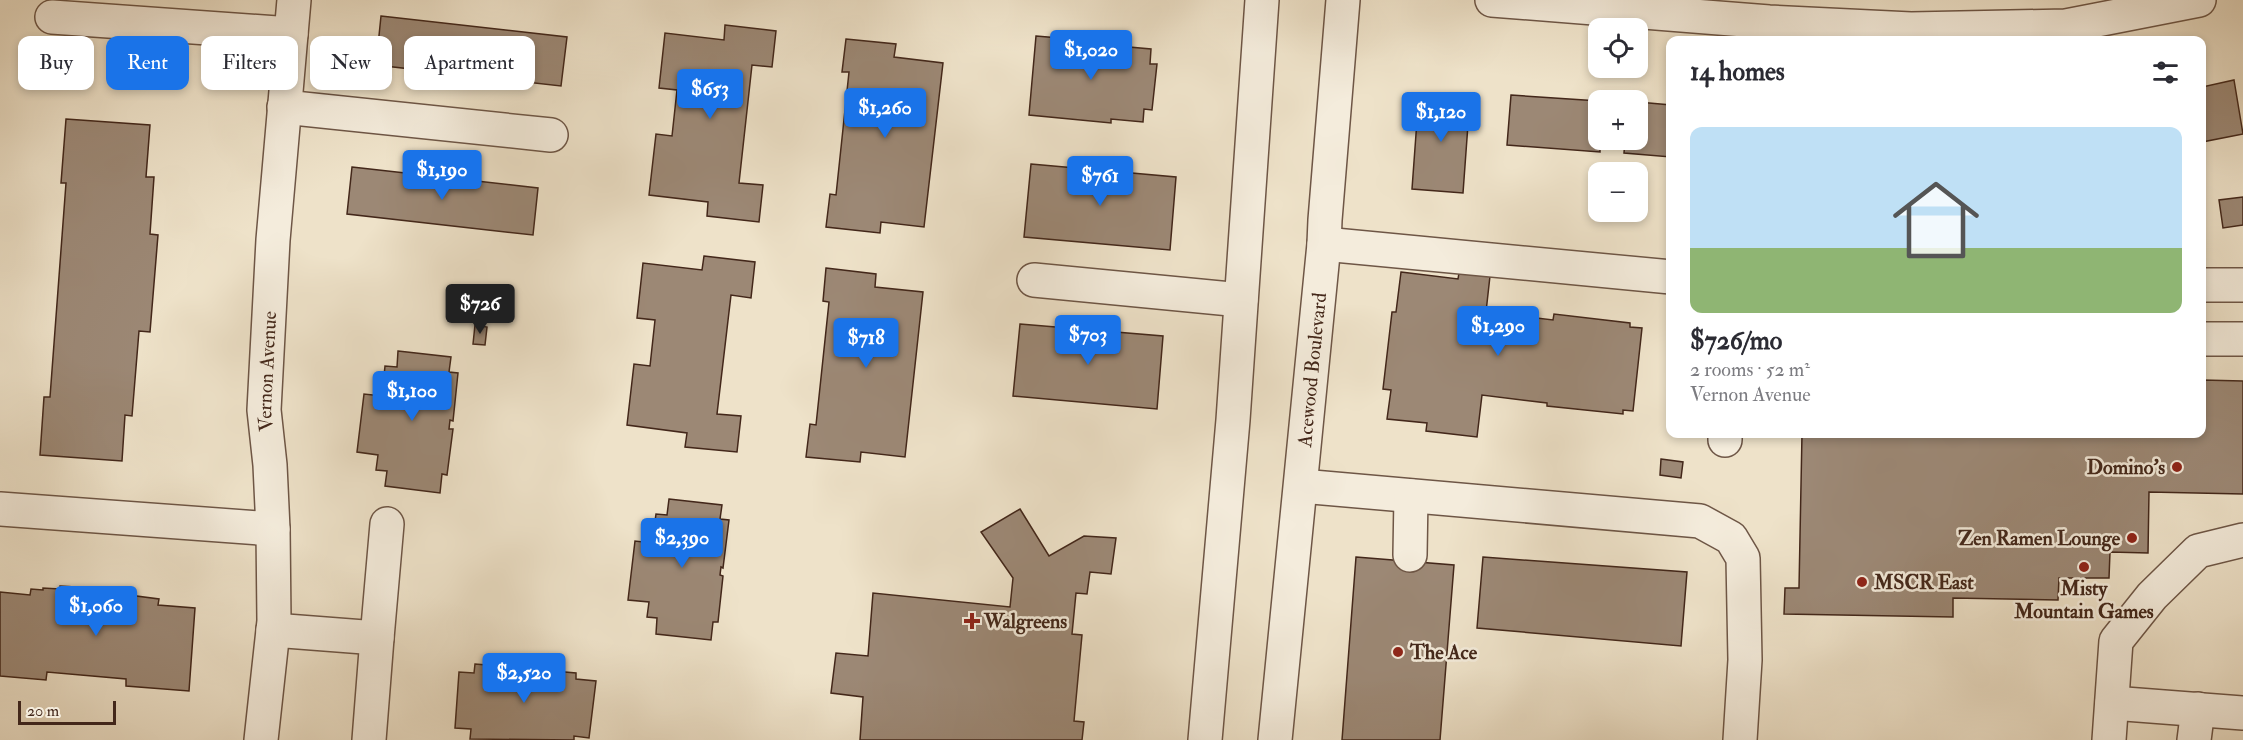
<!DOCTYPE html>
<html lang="en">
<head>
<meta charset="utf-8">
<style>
  :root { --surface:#fff; --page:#f2f2f3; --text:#2b2b33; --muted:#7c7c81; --accent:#1a73e8 }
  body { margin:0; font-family:"IM FELL Double Pica",serif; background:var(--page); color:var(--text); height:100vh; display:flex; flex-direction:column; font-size:22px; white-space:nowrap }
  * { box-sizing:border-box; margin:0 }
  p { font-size:20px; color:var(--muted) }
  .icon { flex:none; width:33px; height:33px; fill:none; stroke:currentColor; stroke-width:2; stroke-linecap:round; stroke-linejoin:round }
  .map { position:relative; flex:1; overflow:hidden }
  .sheet { position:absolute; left:1666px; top:36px; width:540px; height:402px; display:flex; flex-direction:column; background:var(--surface); border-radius:12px; box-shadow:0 3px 9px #0003 }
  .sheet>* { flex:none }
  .top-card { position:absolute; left:18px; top:36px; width:570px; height:54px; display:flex; gap:12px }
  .tools { position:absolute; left:1588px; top:18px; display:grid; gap:12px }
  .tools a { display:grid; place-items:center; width:60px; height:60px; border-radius:12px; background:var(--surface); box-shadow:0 3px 9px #0003; font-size:30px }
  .scale { position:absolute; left:18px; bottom:15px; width:98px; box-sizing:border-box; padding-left:6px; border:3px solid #43271a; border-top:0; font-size:16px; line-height:21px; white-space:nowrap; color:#43271a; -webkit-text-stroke:4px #f4ecdc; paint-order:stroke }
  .price { position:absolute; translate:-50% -51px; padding:0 14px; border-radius:6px; background:var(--accent); color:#fff; font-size:20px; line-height:39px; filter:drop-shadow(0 2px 3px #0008) }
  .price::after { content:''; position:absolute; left:50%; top:36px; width:18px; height:14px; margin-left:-9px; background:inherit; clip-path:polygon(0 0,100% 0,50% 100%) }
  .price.current { background:#222; color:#fff }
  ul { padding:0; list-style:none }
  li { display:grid; align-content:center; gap:12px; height:318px; padding:0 24px }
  li span { display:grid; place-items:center; height:186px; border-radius:12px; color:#555 }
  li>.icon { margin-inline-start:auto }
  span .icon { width:108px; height:108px; fill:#fffc; stroke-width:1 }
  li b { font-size:26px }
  h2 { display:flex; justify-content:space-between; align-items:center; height:72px; padding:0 24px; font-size:26px }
  .chip { padding:0 21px; border-radius:12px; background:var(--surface); box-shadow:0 3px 9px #0003; font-size:21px; line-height:54px }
  .chip.current { background:var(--accent); color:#fff }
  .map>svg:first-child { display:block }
  .building { fill:#9c8875; stroke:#43271a; stroke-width:1.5 }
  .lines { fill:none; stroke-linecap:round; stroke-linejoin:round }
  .minor-casing { stroke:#6e5646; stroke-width:36 }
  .minor { stroke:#f4ecdc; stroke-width:33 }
  .poi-dot { fill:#8f2418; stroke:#f4ecdc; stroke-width:2 }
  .labels { text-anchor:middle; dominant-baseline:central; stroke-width:5; stroke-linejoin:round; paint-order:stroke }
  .street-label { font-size:20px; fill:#43271a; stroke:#f4ecdc }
  .poi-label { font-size:20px; font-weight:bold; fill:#43271a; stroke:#f4ecdc; text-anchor:start }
</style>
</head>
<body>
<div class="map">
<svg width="2243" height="740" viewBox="0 0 2243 740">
  <rect width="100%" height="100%" fill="#eee2c9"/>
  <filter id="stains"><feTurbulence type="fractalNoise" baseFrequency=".00333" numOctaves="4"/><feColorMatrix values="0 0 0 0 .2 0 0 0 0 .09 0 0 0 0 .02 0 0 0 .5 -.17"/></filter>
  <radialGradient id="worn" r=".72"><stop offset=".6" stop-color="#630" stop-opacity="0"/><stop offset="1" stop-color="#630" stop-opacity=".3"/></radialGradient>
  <!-- building -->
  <g class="building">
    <polygon points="381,16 567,37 561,86 376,65"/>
    <polygon points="725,25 776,31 772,67 752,65 739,183 763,185 759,222 707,216 708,202 649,195 656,134 672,136 677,90 659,88 665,33 724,40"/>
    <polygon points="1036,36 1118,43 1118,46 1151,49 1150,64 1157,64 1152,110 1144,109 1143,122 1111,119 1111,123 1029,115"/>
    <polygon points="846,39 896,44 894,57 943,63 924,227 881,222 880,233 826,227 830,194 836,195 849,72 842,72"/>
    <polygon points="2234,80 2243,134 2202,142 2202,87"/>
    <polygon points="1419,93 1470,97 1463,193 1412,189"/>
    <polygon points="1511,95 1599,101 1600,152 1507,145"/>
    <polygon points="1638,102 1671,105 1671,157 1624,153 1625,140 1638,140"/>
    <polygon points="66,119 150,125 146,177 154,177 150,234 158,235 150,332 139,331 132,416 125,415 122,461 40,455 44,397 50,397 66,183 61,183"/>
    <polygon points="1031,164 1176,177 1170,250 1024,237"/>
    <polygon points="352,167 538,188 533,235 347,214"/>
    <polygon points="2243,197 2243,225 2223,228 2219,200"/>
    <polygon points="704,256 755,262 751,298 731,295 717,414 741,416 737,452 685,447 687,433 627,425 634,364 650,366 655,320 637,318 643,263 702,270"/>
    <polygon points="826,268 876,274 875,287 923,292 905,457 861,452 860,462 806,457 810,424 816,425 829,302 823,301"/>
    <polygon points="1401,272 1458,279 1459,273 1490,276 1486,312 1553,320 1554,314 1630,323 1630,327 1642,328 1633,411 1623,410 1623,414 1547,406 1547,403 1482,395 1477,437 1426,431 1427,423 1387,419 1391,390 1383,389 1392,312 1396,312"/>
    <polygon points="1020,324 1163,336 1157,409 1013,396"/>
    <polygon points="475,325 487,327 485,345 473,344"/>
    <polygon points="398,351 451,357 449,372 458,373 453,421 450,420 449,429 453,429 447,475 442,474 440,493 385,486 387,471 376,470 378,455 357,452 364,394 382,396 385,366 397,367"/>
    <polygon points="2202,380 2243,381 2243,494 2149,492 2148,553 2110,552 2109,578 2059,578 2058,600 1953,598 1953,617 1784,614 1785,588 1799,588 1802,434 2202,434"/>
    <polygon points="1661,459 1683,462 1681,478 1660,475"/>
    <polygon points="669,499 722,505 720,519 729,520 723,568 721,567 720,575 723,576 718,622 713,622 711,640 656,634 657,618 647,617 649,602 628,600 635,541 652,543 656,514 667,515"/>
    <polygon points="1020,509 1049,556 1084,536 1116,538 1111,574 1090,572 1087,594 1076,593 1072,634 1082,635 1074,721 1084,722 1082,740 860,740 863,697 831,693 836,653 868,656 873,593 1010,607 1013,578 981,532"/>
    <polygon points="1356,557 1454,565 1440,740 1342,740"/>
    <polygon points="1483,557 1687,572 1681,646 1477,628"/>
    <polygon points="60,586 75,587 75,590 117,594 117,591 129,591 129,595 159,599 158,605 195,608 189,691 126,686 126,679 47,672 46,680 0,676 0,592 30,595 31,589 43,590 43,588 60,589"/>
    <polygon points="475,664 523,668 522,671 530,672 530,669 576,673 576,679 596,681 589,738 574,736 574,740 470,739 471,729 455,728 459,672 474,673"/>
  </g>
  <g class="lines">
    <defs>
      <g id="minor">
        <polyline points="1492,0 1769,22 1911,29 2066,26 2199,0"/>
        <polyline points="52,17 291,34"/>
        <polyline points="284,107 551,135"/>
        <polyline points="1324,244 1671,277"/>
        <polyline points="1034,280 1241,300"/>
        <polyline points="2202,285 2243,285"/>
        <polyline points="2202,339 2243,339"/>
        <polyline points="1725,440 1725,434"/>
        <polyline points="1301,486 1700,521 1731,538 1743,558 1745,660 1740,740"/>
        <polyline points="0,509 273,529"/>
        <polyline points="1410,555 1411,496"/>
        <polyline points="273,630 377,638 387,524"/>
        <polyline points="2112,703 2243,713"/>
        <path id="s1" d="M261,740l13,-119 -1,-92 -3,-64 -6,-55 9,-170 21,-240"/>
        <polyline points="369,740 377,638"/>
        <polyline points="1205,740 1233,420 1262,0"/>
        <path id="s2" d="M1275,740l49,-496 1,-24 18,-220"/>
        <polyline points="2109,740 2116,641 2152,596 2198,551 2243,540"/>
        <polyline points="2194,740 2198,709"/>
      </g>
    </defs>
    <!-- minor casing -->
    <use href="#minor" class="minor-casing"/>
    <!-- minor -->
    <use href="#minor" class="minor"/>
  </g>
  <!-- markers -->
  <g class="poi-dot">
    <circle cx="2177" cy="467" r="6"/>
    <circle cx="2132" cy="538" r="6"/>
    <circle cx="2084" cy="567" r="6"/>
    <circle cx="1862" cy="582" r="6"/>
    <path d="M969 612h6v6h6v6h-6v6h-6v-6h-6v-6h6z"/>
    <circle cx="1398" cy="652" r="6"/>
  </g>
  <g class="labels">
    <!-- street labels -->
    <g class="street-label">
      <text stroke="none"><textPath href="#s1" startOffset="370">Vernon Avenue</textPath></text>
      <text stroke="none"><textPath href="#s2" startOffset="372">Acewood Boulevard</textPath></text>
    </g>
    <!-- poi labels -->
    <g class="poi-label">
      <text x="2165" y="467" text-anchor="end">Domino's</text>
      <text x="2120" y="538" text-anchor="end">Zen Ramen Lounge</text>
      <text x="1874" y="582">MSCR East</text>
      <text x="2084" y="588" text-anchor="middle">Misty<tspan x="2084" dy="23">Mountain Games</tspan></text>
      <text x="984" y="621">Walgreens</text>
      <text x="1410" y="652">The Ace</text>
    </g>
  </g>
  <rect width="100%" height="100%" filter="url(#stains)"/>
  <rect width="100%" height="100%" fill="url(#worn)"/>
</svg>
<div class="tools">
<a><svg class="icon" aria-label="locate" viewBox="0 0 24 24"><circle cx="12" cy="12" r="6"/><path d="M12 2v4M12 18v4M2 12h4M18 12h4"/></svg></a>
<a>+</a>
<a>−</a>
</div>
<div class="scale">20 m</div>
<b class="price" style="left:1091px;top:81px">$1,020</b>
<b class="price" style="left:710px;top:120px">$653</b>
<b class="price" style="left:885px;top:139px">$1,260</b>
<b class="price" style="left:1441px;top:143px">$1,120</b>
<b class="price" style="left:442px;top:201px">$1,190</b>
<b class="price" style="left:1100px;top:207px">$761</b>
<b class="price current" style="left:480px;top:335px">$726</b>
<b class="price" style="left:1498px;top:357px">$1,290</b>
<b class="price" style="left:1088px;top:366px">$703</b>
<b class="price" style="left:866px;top:369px">$718</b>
<b class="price" style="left:412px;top:422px">$1,100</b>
<b class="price" style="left:682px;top:569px">$2,390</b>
<b class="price" style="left:96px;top:637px">$1,060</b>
<b class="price" style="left:524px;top:704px">$2,520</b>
<div class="top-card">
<a class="chip">Buy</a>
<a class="chip current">Rent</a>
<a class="chip">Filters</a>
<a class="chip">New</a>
<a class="chip">Apartment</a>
</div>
<section class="sheet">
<h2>14 homes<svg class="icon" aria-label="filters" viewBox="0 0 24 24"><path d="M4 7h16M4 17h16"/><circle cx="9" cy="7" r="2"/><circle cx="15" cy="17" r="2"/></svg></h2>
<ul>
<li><span style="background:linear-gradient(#bfe0f5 65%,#8fb573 0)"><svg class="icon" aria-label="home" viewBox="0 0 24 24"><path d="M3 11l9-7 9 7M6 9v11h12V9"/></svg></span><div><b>$726/mo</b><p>2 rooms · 52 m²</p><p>Vernon Avenue</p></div></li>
</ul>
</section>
</div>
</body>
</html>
